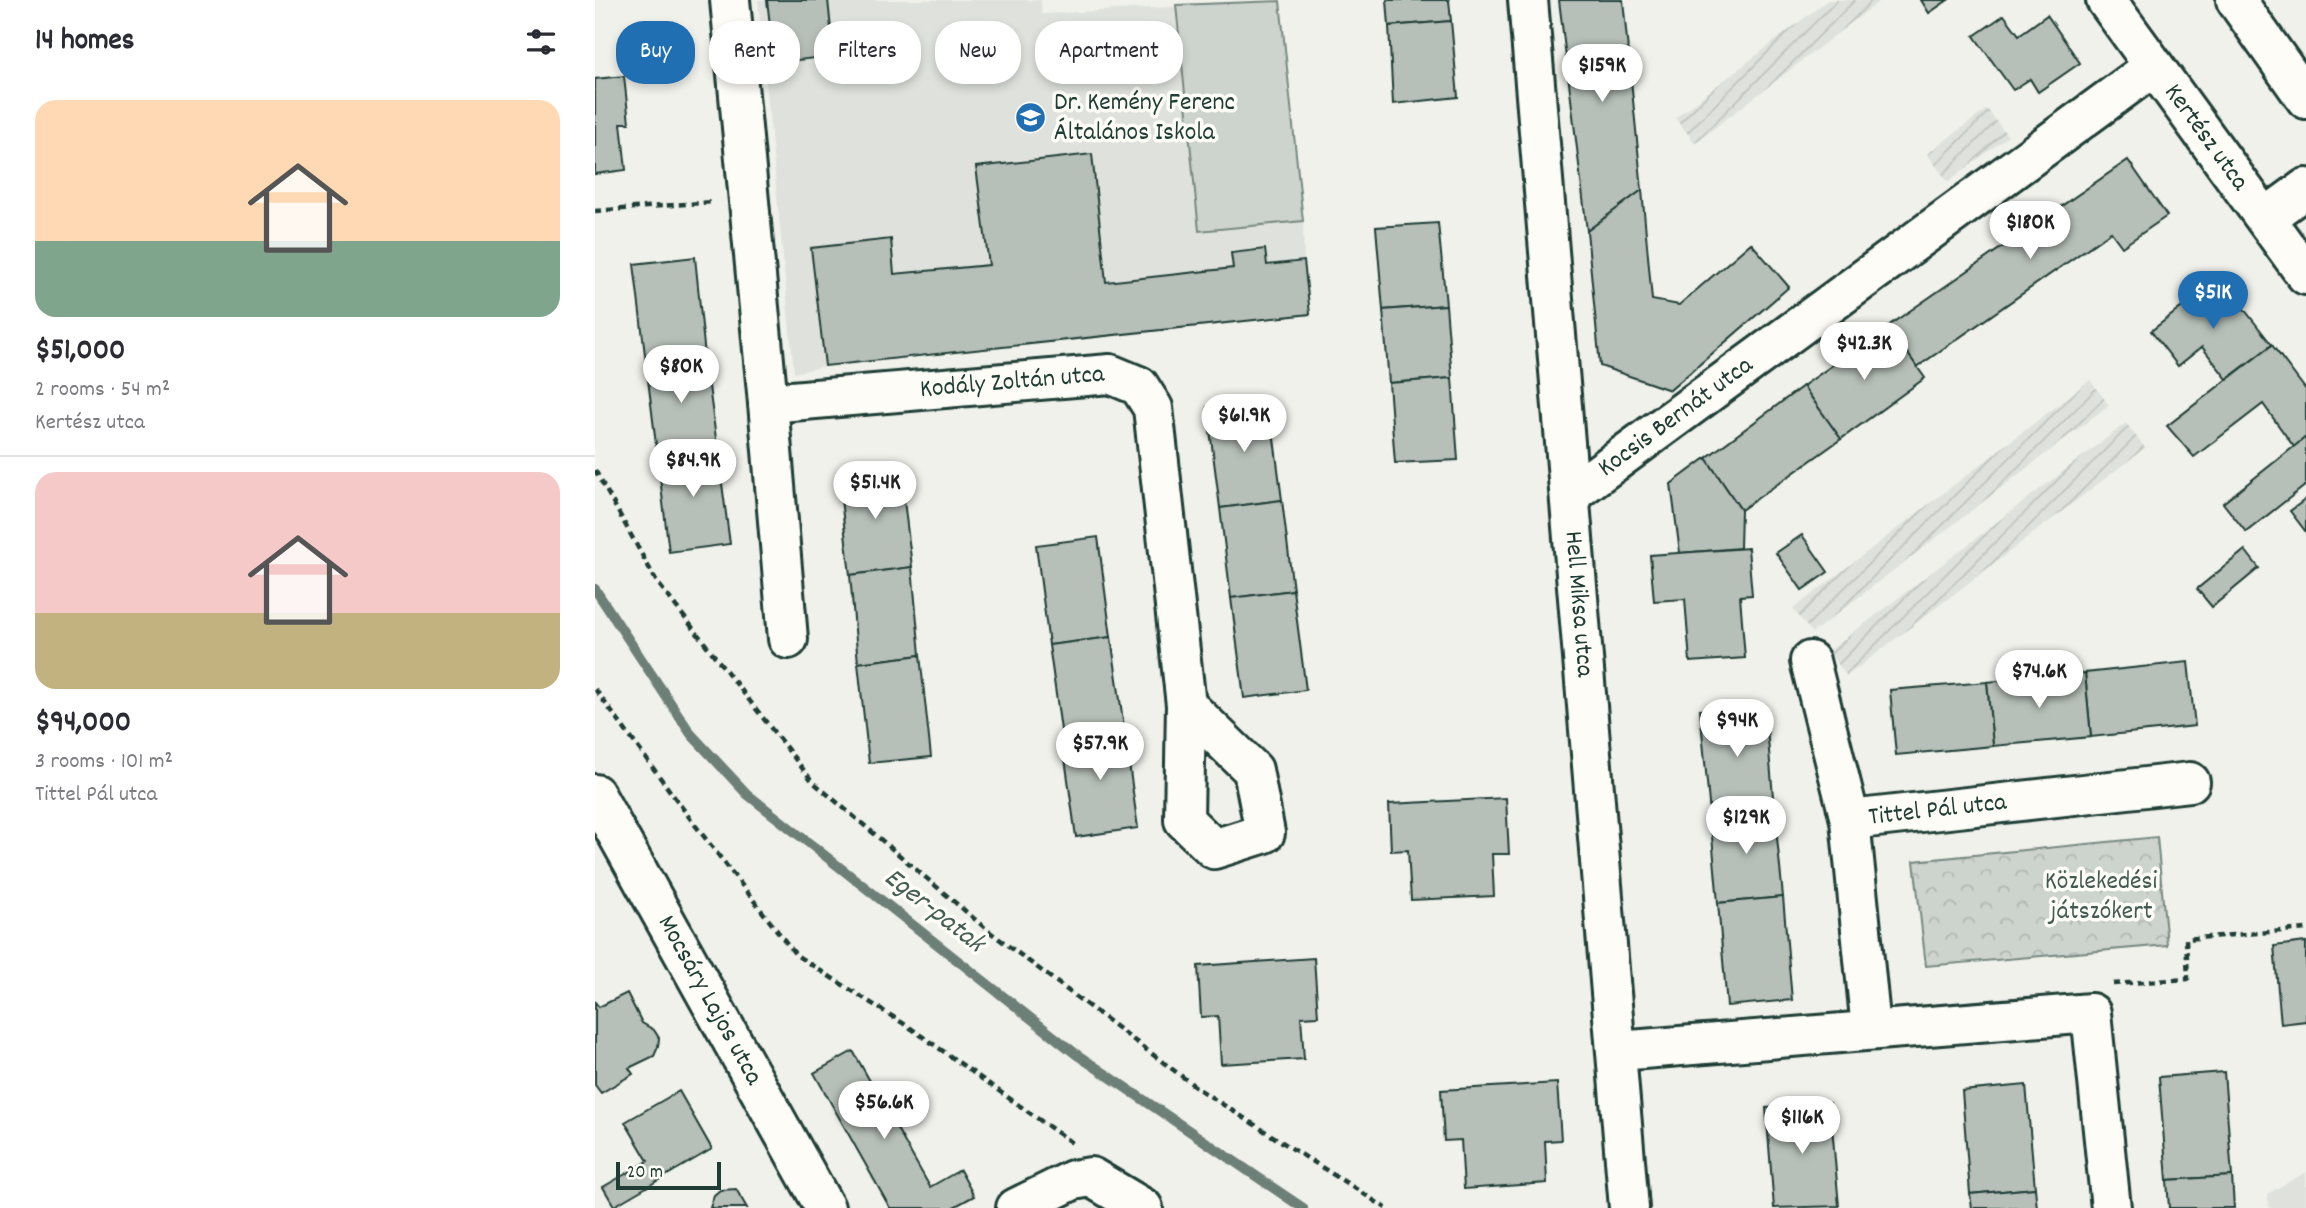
<!DOCTYPE html>
<html lang="en">
<head>
<meta charset="utf-8">
<style>
  :root { --surface:#fff; --page:#f7f7f7; --text:#2b2b33; --muted:#7c7c81; --line:#e1e1e2; --accent:#1f6fb2 }
  body { margin:0; font-family:Dekko,sans-serif; background:var(--page); color:var(--text); height:100vh; display:flex; flex-direction:column; font-size:26px; white-space:nowrap }
  * { box-sizing:border-box; margin:0 }
  p { font-size:23px; color:var(--muted) }
  .icon { flex:none; width:38px; height:38px; fill:none; stroke:currentColor; stroke-width:2; stroke-linecap:round; stroke-linejoin:round }
  .map { position:relative; flex:1; overflow:hidden }
  .side { display:flex; flex-direction:column; background:var(--surface); width:595px }
  .side>* { flex:none }
  .banner { position:absolute; left:21px; top:21px; width:665px; height:63px; display:flex; gap:14px }
  .scale { position:absolute; left:21px; bottom:18px; width:105px; box-sizing:border-box; padding-left:7px; border:4px solid #1f3d34; border-top:0; font-size:19px; line-height:24px; white-space:nowrap; color:#1f3d34; -webkit-text-stroke:5px #fdfcf7; paint-order:stroke }
  .price { position:absolute; translate:-50% -60px; padding:0 16px; border-radius:24px; background:#fff; color:#222; font-size:23px; line-height:46px; filter:drop-shadow(0 2px 4px #0008) }
  .price::after { content:''; position:absolute; left:50%; top:42px; width:21px; height:16px; margin-left:-10px; background:inherit; clip-path:polygon(0 0,100% 0,50% 100%) }
  .price.selected { background:var(--accent); color:#fff }
  ul { padding:0; list-style:none }
  li { display:grid; align-content:center; gap:14px; height:371px; padding:0 35px }
  li+li { border-top:2px solid var(--line) }
  li span { display:grid; place-items:center; height:217px; border-radius:21px; color:#555 }
  li>.icon { margin-inline-start:auto }
  span .icon { width:126px; height:126px; fill:#fffc; stroke-width:1 }
  li b { font-size:30px }
  h2 { display:flex; justify-content:space-between; align-items:center; height:84px; padding:0 35px; font-size:30px }
  .pill { padding:0 24px; border-radius:28px; background:var(--surface); box-shadow:0 4px 10px #0003; font-size:24px; line-height:63px }
  .pill.selected { background:var(--accent); color:#fff }
  main { display:flex; flex:1; min-height:0 }
  .map>svg:first-child { display:block }
  .built { fill:#dfe2dc }
  .industrial { fill:url(#industrial-furrows) }
  .forest { fill:url(#forest-crowns); stroke:#768880; stroke-width:2 }
  .pitch { fill:#cdd3cd; stroke:#768880; stroke-width:2 }
  .lines { fill:none; stroke-linecap:round; stroke-linejoin:round }
  .stream { stroke:#6c8077; stroke-width:10 }
  .building { fill:#b6bfb8; stroke:#1f3d34; stroke-width:2 }
  .minor-casing { stroke:#1f3d34; stroke-width:44 }
  .path { stroke:#1f3d34; stroke-width:4.5; stroke-dasharray:7 5; stroke-linecap:butt }
  .minor { stroke:#fdfcf7; stroke-width:38 }
  .labels { text-anchor:middle; dominant-baseline:central; stroke-width:7; stroke-linejoin:round; paint-order:stroke }
  .poi-label { font-size:26px; fill:#1f3d34; stroke:#fdfcf7; text-anchor:start }
  .street-label { font-size:26px; fill:#1f3d34; stroke:#fdfcf7 }
  .park-label { font-size:26px; fill:#425b53; stroke:#fdfcf7 }
  .water-label { font-size:28px; font-style:italic; fill:#455e56; stroke:#fdfcf7 }
</style>
</head>
<body>
<main>
<section class="side">
<h2>14 homes<svg class="icon" aria-label="filters" viewBox="0 0 24 24"><path d="M4 7h16M4 17h16"/><circle cx="9" cy="7" r="2"/><circle cx="15" cy="17" r="2"/></svg></h2>
<ul>
<li><span style="background:linear-gradient(#ffd9b3 65%,#7fa58c 0)"><svg class="icon" aria-label="home" viewBox="0 0 24 24"><path d="M3 11l9-7 9 7M6 9v11h12V9"/></svg></span><div><b>$51,000</b><p>2 rooms · 54 m²</p><p>Kertész utca</p></div></li>
<li><span style="background:linear-gradient(#f6c9c9 65%,#c2b280 0)"><svg class="icon" aria-label="home" viewBox="0 0 24 24"><path d="M3 11l9-7 9 7M6 9v11h12V9"/></svg></span><div><b>$94,000</b><p>3 rooms · 101 m²</p><p>Tittel Pál utca</p></div></li>
</ul>
</section>
<div class="map">
<svg width="1711" height="1208" viewBox="0 0 1711 1208">
  <defs>
    <pattern id="industrial-furrows" width="10" height="10" patternUnits="userSpaceOnUse" patternTransform="scale(1.75)"><rect width="10" height="10" fill="#dfe2dc"/><path d="M-1 1l2-2M0 10L10 0M9 11l2-2" fill="none" stroke="#bfc3bd"/></pattern>
    <pattern id="forest-crowns" width="20" height="18" patternUnits="userSpaceOnUse" patternTransform="scale(1.75)"><rect width="20" height="18" fill="#cdd3cd"/><path d="M2 6a3 3 0 1 1 6 0M12 15a3 3 0 1 1 6 0" fill="none" stroke="#b0b6b1"/></pattern>
  </defs>
  <rect width="100%" height="100%" fill="#f0f1eb"/>
  <filter id="ink" filterUnits="userSpaceOnUse"><feTurbulence type="fractalNoise" baseFrequency=".0143" numOctaves="2"/><feDisplacementMap in="SourceGraphic" scale="14" xChannelSelector="R" yChannelSelector="G"/><feConvolveMatrix kernelMatrix="1 2 1 2 8 2 1 2 1" color-interpolation-filters="sRGB"/></filter>
  <g filter="url(#ink)">
    <!-- built -->
    <g class="built">
      <polygon points="163,0 446,0 447,14 685,1 708,221 709,261 715,314 230,366 199,373"/>
      <polygon points="1711,1172 1711,1208 1674,1208 1672,1194"/>
    </g>
    <!-- industrial -->
    <g class="industrial">
      <polygon points="1233,0 1286,0 1100,143 1080,118"/>
      <polygon points="1392,109 1413,136 1353,182 1332,154"/>
      <polygon points="1495,380 1514,405 1217,633 1198,609"/>
      <polygon points="1531,423 1550,448 1252,676 1233,652"/>
    </g>
    <!-- forest -->
    <polygon class="forest" points="1562,837 1572,945 1331,966 1319,861"/>
    <!-- pitch -->
    <polygon class="pitch" points="685,1 708,221 604,231 581,5"/>
    <g class="lines">
      <!-- stream -->
      <polyline class="stream" points="0,589 96,734 152,794 481,1054 708,1208"/>
    </g>
    <!-- building -->
    <g class="building">
      <polygon points="172,0 233,0 236,29 300,22 303,48 195,61 192,31 176,33"/>
      <polygon points="792,0 854,0 856,21 794,26"/>
      <polygon points="964,0 1028,0 1047,190 992,231"/>
      <polygon points="1326,0 1353,0 1334,13"/>
      <polygon points="1409,15 1424,35 1452,15 1485,63 1443,92 1435,79 1418,90 1379,36"/>
      <polygon points="856,21 863,97 798,104 794,26"/>
      <polygon points="29,76 34,123 26,123 31,170 0,174 0,79"/>
      <polygon points="497,154 511,282 638,268 636,253 670,249 672,265 709,261 715,314 230,366 216,248 296,239 299,274 394,265 381,167"/>
      <polygon points="1533,160 1572,216 1527,247 1516,232 1322,367 1293,326"/>
      <polygon points="1047,190 1057,300 1084,305 1156,243 1194,287 1075,390 1005,366 992,231"/>
      <polygon points="843,223 851,305 788,310 781,227"/>
      <polygon points="100,257 110,356 51,363 39,264"/>
      <polygon points="1625,278 1677,345 1632,379 1607,347 1583,366 1556,331"/>
      <polygon points="851,305 857,378 794,383 788,310"/>
      <polygon points="1293,326 1330,378 1246,439 1208,386"/>
      <polygon points="1677,345 1711,390 1711,437 1699,447 1668,404 1599,457 1572,426"/>
      <polygon points="110,356 122,446 62,453 51,363"/>
      <polygon points="857,378 863,460 800,463 794,383"/>
      <polygon points="1208,386 1246,439 1146,510 1111,458"/>
      <polygon points="674,400 687,500 625,508 612,407"/>
      <polygon points="1711,437 1711,485 1651,532 1628,503"/>
      <polygon points="122,446 135,544 74,552 62,453"/>
      <polygon points="1111,458 1146,510 1145,548 1085,553 1076,484"/>
      <polygon points="305,467 317,567 255,575 243,474"/>
      <polygon points="1711,499 1711,532 1695,511"/>
      <polygon points="687,500 698,590 636,598 625,508"/>
      <polygon points="1207,535 1233,572 1207,590 1181,553"/>
      <polygon points="503,537 516,637 454,645 441,545"/>
      <polygon points="1153,548 1157,595 1145,596 1150,658 1095,662 1090,599 1059,601 1055,555"/>
      <polygon points="1650,550 1664,568 1617,607 1602,589"/>
      <polygon points="317,567 325,655 263,663 255,575"/>
      <polygon points="698,590 711,690 649,698 636,598"/>
      <polygon points="516,637 529,728 467,737 454,645"/>
      <polygon points="325,655 336,757 274,763 263,663"/>
      <polygon points="1593,662 1600,726 1496,737 1490,673"/>
      <polygon points="1490,673 1496,737 1398,746 1392,682"/>
      <polygon points="1392,682 1398,746 1301,755 1295,690"/>
      <polygon points="1170,705 1179,808 1115,814 1105,710"/>
      <polygon points="529,728 543,828 481,837 467,737"/>
      <polygon points="911,798 914,854 897,854 899,896 816,900 813,850 796,851 794,804"/>
      <polygon points="1179,808 1188,897 1123,903 1115,814"/>
      <polygon points="1188,897 1197,1000 1132,1006 1123,903"/>
      <polygon points="1711,942 1711,1021 1686,1024 1679,946"/>
      <polygon points="719,958 723,1016 706,1017 709,1059 626,1064 623,1016 606,1017 603,966"/>
      <polygon points="32,993 47,1023 59,1030 64,1038 63,1047 59,1056 34,1068 38,1074 6,1093 0,1085 0,1002 4,1007"/>
      <polygon points="258,1051 335,1187 365,1170 379,1196 357,1208 295,1208 219,1073"/>
      <polygon points="1629,1072 1637,1176 1572,1180 1564,1077"/>
      <polygon points="962,1083 966,1140 950,1141 952,1183 869,1189 866,1140 849,1141 846,1090"/>
      <polygon points="1431,1085 1440,1188 1375,1194 1367,1091"/>
      <polygon points="84,1091 117,1149 19,1206 8,1187 53,1161 30,1122"/>
      <polygon points="1235,1103 1244,1206 1179,1208 1171,1108"/>
      <polygon points="1637,1176 1639,1208 1574,1208 1572,1180"/>
      <polygon points="1440,1188 1442,1208 1377,1208 1375,1194"/>
      <polygon points="141,1189 152,1208 115,1208 119,1195 125,1190"/>
    </g>
    <g class="lines">
      <defs>
        <g id="minor">
          <polyline points="135,0 173,403 193,639"/>
          <path id="s1" d="M933,0l101,1208"/>
          <path id="s2" d="M1511,0l200,275"/>
          <polyline points="1641,0 1711,99"/>
          <polyline points="1670,218 1711,188"/>
          <path id="s3" d="M173,403l342,-29 29,12 14,22 33,297 -2,115 30,29 51,-16 -12,-63 -67,-65"/>
          <path id="s4" d="M976,494l582,-427"/>
          <polyline points="1215,661 1255,820 1276,1029"/>
          <path id="s5" d="M0,794l230,414"/>
          <path id="s6" d="M1255,820l340,-38"/>
          <polyline points="1023,1051 1496,1013 1516,1208"/>
          <polyline points="421,1208 478,1180 496,1177 548,1208"/>
        </g>
      </defs>
      <!-- minor casing -->
      <use href="#minor" class="minor-casing"/>
      <!-- path -->
      <g class="path">
        <polyline points="0,211 118,202"/>
        <polyline points="0,470 62,582 218,782 395,932 605,1090 791,1208"/>
        <polyline points="0,689 97,821 201,955 317,1029 477,1143"/>
        <polyline points="1518,984 1593,979 1591,939 1711,929"/>
      </g>
      <!-- minor -->
      <use href="#minor" class="minor"/>
    </g>
  </g>
  <!-- icons -->
  <defs>
    <symbol id="school-disc" viewBox="-11 -11 22 22"><circle r="9.5" fill="#1f6fb2" stroke="#fdfcf7"/><path d="M0-5L7-2L0 1L-7-2ZM-4 1L0 2.5L4 1V4Q0 6-4 4Z" fill="#fff"/></symbol>
  </defs>
  <g fill-rule="evenodd">
    <use href="#school-disc" x="418" y="100" width="35" height="35"/>
  </g>
  <g class="labels">
    <!-- poi labels -->
    <g class="poi-label">
      <text x="459" y="103">Dr. Kemény Ferenc<tspan x="459" dy="30">Általános Iskola</tspan></text>
    </g>
    <!-- street labels -->
    <g class="street-label">
      <text stroke="none"><textPath href="#s2" startOffset="170">Kertész utca</textPath></text>
      <text stroke="none"><textPath href="#s3" startOffset="245">Kodály Zoltán utca</textPath></text>
      <text stroke="none"><textPath href="#s4" startOffset="130">Kocsis Bernát utca</textPath></text>
      <text stroke="none"><textPath href="#s1" startOffset="606">Hell Miksa utca</textPath></text>
      <text stroke="none"><textPath href="#s6" startOffset="88">Tittel Pál utca</textPath></text>
      <text stroke="none"><textPath href="#s5" startOffset="236">Mocsáry Lajos utca</textPath></text>
    </g>
    <!-- park labels -->
    <g class="park-label">
      <text x="1506" y="882">Közlekedési<tspan x="1506" dy="30">játszókert</tspan></text>
    </g>
    <!-- water labels -->
    <g class="water-label">
      <text transform="translate(338 912) rotate(38)">Eger-patak</text>
    </g>
  </g>
</svg>
<div class="scale">20 m</div>
<b class="price" style="left:1007px;top:104px">$159K</b>
<b class="price" style="left:1435px;top:261px">$180K</b>
<b class="price selected" style="left:1618px;top:331px">$51K</b>
<b class="price" style="left:1269px;top:382px">$42.3K</b>
<b class="price" style="left:86px;top:405px">$80K</b>
<b class="price" style="left:649px;top:454px">$61.9K</b>
<b class="price" style="left:98px;top:499px">$84.9K</b>
<b class="price" style="left:280px;top:521px">$51.4K</b>
<b class="price" style="left:1444px;top:710px">$74.6K</b>
<b class="price" style="left:1142px;top:759px">$94K</b>
<b class="price" style="left:505px;top:782px">$57.9K</b>
<b class="price" style="left:1151px;top:856px">$129K</b>
<b class="price" style="left:289px;top:1141px">$56.6K</b>
<b class="price" style="left:1207px;top:1156px">$116K</b>
<div class="banner">
<a class="pill selected">Buy</a>
<a class="pill">Rent</a>
<a class="pill">Filters</a>
<a class="pill">New</a>
<a class="pill">Apartment</a>
</div>
</div>
</main>
</body>
</html>
